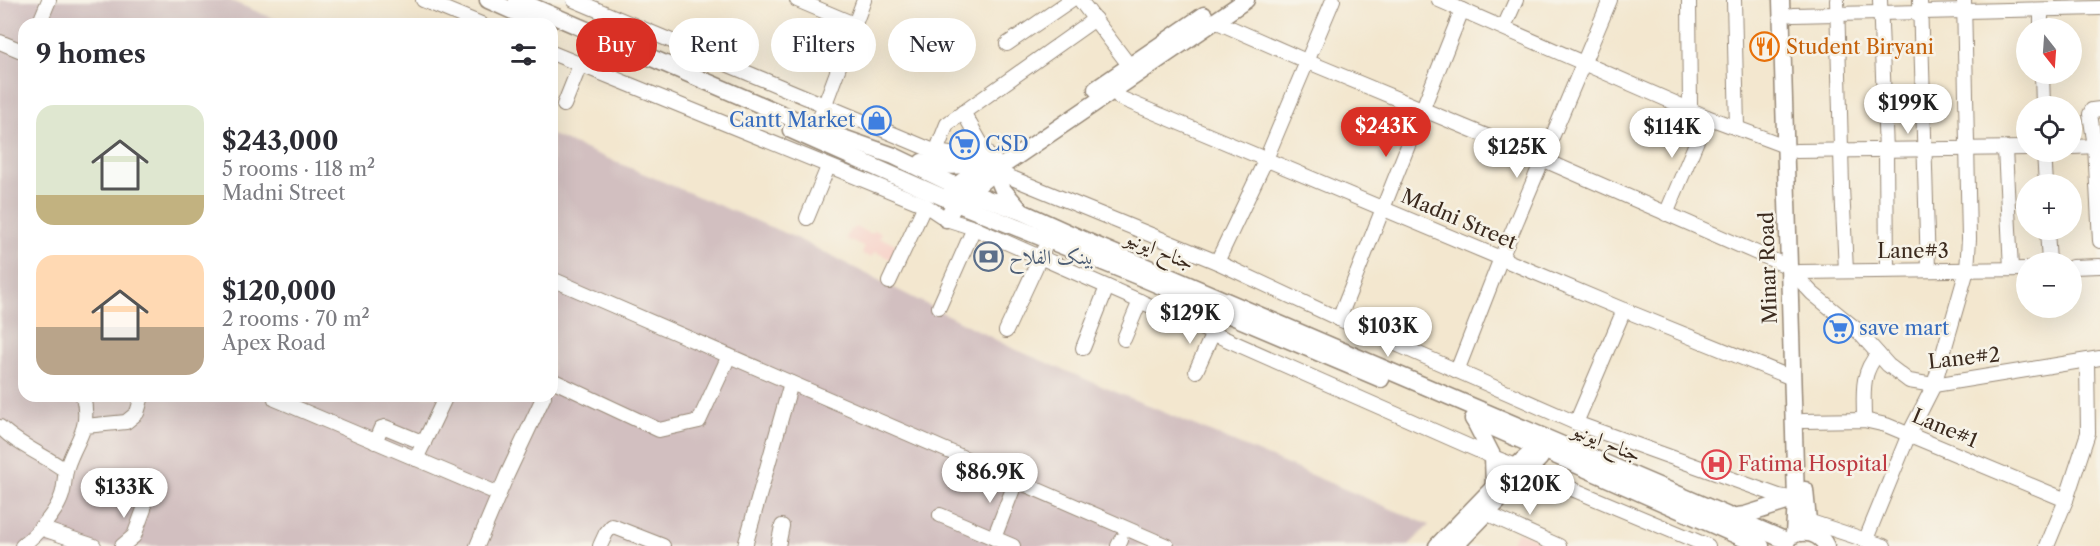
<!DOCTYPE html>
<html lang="en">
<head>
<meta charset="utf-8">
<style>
  :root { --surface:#fff; --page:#f2f2f3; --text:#2b2b33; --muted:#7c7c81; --accent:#d93025 }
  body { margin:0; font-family:"Libre Caslon Text",Amiri,serif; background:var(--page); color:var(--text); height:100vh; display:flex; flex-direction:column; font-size:22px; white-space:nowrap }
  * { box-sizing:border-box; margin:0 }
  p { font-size:20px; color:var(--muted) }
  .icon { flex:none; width:33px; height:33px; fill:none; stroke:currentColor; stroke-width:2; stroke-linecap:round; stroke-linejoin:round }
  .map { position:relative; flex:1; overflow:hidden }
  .details { position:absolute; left:18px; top:18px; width:540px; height:384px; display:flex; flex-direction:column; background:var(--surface); border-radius:18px; box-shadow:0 6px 24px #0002 }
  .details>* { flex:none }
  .top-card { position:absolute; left:576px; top:18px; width:570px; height:54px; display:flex; gap:12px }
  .needle { width:39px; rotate:163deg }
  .buttons { position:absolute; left:2016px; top:18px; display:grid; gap:12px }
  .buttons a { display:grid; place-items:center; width:66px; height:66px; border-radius:50%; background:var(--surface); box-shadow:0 6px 24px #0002; font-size:30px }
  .price { position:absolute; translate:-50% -51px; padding:0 14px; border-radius:21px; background:#fff; color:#222; font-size:20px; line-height:39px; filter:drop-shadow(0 2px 3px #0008) }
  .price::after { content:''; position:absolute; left:50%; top:36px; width:18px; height:14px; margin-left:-9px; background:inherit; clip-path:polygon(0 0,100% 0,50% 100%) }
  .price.on { background:var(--accent); color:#fff }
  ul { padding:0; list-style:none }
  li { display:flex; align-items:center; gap:18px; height:150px; padding:0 18px }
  li span { display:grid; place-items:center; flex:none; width:168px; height:120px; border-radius:18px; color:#555 }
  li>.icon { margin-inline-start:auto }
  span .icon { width:72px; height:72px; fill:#fffc; stroke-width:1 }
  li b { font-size:26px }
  h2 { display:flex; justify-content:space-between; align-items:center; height:72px; padding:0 18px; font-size:26px }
  .chip { padding:0 21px; border-radius:27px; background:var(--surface); box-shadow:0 6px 24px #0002; font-size:21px; line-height:54px }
  .chip.on { background:var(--accent); color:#fff }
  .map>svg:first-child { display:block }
  .built { fill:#f7d1c8 }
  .industrial { fill:#d2bfc0 }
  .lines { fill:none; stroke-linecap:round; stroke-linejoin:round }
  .minor-casing { stroke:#978876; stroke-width:16 }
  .major-casing { stroke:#978876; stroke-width:19 }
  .minor { stroke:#fff; stroke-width:14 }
  .major { stroke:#fff; stroke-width:16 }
  .labels { text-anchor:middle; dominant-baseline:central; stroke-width:5; stroke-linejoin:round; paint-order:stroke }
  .food-label { font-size:20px; fill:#c56008; stroke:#f7f3e8; text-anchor:start }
  .shop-label { font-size:20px; fill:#366cbe; stroke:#f7f3e8; text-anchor:start }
  .street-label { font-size:20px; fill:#3b2a1e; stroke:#f7f3e8 }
  .service-label { font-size:20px; fill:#4e5e75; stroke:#f7f3e8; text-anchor:start }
  .health-label { font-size:20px; fill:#be3a42; stroke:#f7f3e8; text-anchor:start }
</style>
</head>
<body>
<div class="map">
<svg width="2100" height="546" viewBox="0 0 2100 546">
  <rect width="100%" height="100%" fill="#f7f3e8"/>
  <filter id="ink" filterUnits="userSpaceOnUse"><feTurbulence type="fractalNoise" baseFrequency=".0167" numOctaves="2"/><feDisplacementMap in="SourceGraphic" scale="12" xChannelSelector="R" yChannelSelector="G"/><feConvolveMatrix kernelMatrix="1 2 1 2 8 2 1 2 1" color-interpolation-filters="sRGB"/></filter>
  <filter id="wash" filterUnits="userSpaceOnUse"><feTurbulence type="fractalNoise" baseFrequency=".008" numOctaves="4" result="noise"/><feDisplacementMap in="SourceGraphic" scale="24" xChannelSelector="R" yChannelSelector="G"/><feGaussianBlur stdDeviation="1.35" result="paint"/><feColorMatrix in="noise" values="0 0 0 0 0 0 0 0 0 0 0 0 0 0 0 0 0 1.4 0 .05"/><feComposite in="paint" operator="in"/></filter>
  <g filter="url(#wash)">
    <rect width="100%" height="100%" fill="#f3e7cf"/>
    <!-- built -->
    <g class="built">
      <polygon points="855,227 873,234 874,230 881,233 879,238 896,244 894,248 898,249 893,260 875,252 871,257 862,254 864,247 846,239 850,229 853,230"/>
      <polygon points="1518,531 1537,540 1534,546 1509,546"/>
    </g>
    <!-- industrial -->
    <polygon class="industrial" points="0,0 229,0 286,24 24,24 24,396 552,396 552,135 794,237 1012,348 1429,525 1408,546 0,546"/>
  </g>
  <g filter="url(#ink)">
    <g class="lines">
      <defs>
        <g id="minor">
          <polyline points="423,0 481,24"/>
          <polyline points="574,0 936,152 983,159"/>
          <polyline points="797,0 854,24"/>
          <polyline points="1080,0 1129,65"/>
          <polyline points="1439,0 1707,117 1785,146"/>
          <polyline points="1689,0 1690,108"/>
          <polyline points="1734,0 1737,128"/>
          <polyline points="1837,0 1842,187 1846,271"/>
          <polyline points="1880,0 1886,151 1887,270"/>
          <polyline points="1920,0 1928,270"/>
          <polyline points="2041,10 2041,28"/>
          <polyline points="1793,15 2100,8"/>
          <polyline points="1215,21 1306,61 1542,159 1789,267"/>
          <polyline points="39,24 49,0"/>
          <polyline points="1504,27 1516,0"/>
          <polyline points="0,42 24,52"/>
          <polyline points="1007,44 1071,0"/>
          <polyline points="552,53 925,205 946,219 974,228 1493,457 1527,470 1708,546"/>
          <polyline points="2042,74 2043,106"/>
          <polyline points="1108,83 1120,98 1624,310 1792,378"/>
          <polyline points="564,105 580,65"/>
          <polyline points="2100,109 2092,110 2090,114 2095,146 2100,241"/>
          <polyline points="963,112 991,161"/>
          <polyline points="816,128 864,0"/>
          <polyline points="2072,147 2100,146"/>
          <polyline points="2005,149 2011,269"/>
          <polyline points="1796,151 2026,148"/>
          <polyline points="936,152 947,124 1095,19"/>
          <polyline points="2044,152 2046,184"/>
          <polyline points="995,171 1217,262 1339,319 1576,423 1779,496 1795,499"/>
          <polyline points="1666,214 1707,117"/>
          <polyline points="807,218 828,167"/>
          <polyline points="2047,230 2049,262"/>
          <polyline points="1217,262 1266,159 1333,0"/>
          <polyline points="2072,267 2100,266"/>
          <polyline points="1799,272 2026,269"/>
          <polyline points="552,279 1167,546"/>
          <polyline points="1799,279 1812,293 1856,329 1888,365 1909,381 1934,385 2100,358"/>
          <polyline points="889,282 925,205"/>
          <polyline points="939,307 974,228"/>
          <polyline points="1339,319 1462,10"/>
          <polyline points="1006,331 1044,249"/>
          <polyline points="1124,339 1140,301"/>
          <polyline points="1083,348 1107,287"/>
          <polyline points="1196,371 1213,333"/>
          <polyline points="1457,371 1501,258 1610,0"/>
          <polyline points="552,380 659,430 699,421 729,356"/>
          <polyline points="275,399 499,494"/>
          <path d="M1864,420c0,-26 -4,-46 14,-66"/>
          <polyline points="1803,421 1864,420 1886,425 2066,500"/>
          <polyline points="1576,423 1624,310"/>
          <polyline points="85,426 126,422 137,413 142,396"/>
          <path d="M0,427c19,19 45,28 66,44"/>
          <polyline points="375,442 381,428 385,427 424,443"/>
          <polyline points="416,459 446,396"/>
          <polyline points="1488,514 1559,546"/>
          <polyline points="940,515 1013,546"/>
          <polyline points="1808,521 1884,546"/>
          <polyline points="40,528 94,546"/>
          <polyline points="994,538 1016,481"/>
          <polyline points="1866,539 1909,434 1934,385 1967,270 1969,239 1964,0"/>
          <path d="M22,546c14,-11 35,-34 40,-51 3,-9 2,-19 5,-28 10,-30 24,-37 16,-71"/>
          <polyline points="122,546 134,536 144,509"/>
          <polyline points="477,546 507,475 544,396"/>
          <polyline points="600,546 606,533 612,526 663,546"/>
          <polyline points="745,546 791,383"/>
          <polyline points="778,546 782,526"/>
          <polyline points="1118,546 1121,540"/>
          <polyline points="2047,546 2066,500 2088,433 2087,361"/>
        </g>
        <g id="major">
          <polyline points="488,0 542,24"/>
          <polyline points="517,0 812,127 894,156 969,192 1022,212 1095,245 1787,541"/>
          <polyline points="1781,0 1796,499 1794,535"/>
          <polyline points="1096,89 1204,15"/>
          <polyline points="791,130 956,203 1135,275 1381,379"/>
          <path d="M922,162c21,5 41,5 63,0"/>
          <polyline points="995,171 1003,190 1020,210"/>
          <polyline points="950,194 956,186 993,159"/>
          <polyline points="946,219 956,203 995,171 1246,0"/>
          <polyline points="1473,419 1761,546"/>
          <polyline points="1474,420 1493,457 1494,487"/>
          <polyline points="1805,490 1808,521 1812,533"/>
          <polyline points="1730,517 1745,515 1796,499"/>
          <path d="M1801,533c11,-1 20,3 25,13"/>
          <polyline points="1437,546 1494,487 1537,447 1541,440"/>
          <polyline points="1455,546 1540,458"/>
        </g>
      </defs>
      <!-- minor casing -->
      <use href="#minor" class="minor-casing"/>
      <!-- major casing -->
      <use href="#major" class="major-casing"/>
      <!-- minor -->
      <use href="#minor" class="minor"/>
      <!-- major -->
      <use href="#major" class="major"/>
    </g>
  </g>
  <!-- icons -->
  <defs>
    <symbol id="restaurant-ring" viewBox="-11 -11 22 22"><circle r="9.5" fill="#f7f3e8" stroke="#e8710a" stroke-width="1.5"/><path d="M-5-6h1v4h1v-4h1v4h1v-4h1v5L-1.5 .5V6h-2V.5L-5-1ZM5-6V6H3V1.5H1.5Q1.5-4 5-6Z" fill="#e8710a"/></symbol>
    <symbol id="shop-ring" viewBox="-11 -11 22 22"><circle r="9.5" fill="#f7f3e8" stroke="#3f7fe0" stroke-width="1.5"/><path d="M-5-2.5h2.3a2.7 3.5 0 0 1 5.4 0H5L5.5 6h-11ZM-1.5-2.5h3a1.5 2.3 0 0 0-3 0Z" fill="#3f7fe0"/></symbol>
    <symbol id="supermarket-ring" viewBox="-11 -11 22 22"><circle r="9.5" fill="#f7f3e8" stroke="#3f7fe0" stroke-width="1.5"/><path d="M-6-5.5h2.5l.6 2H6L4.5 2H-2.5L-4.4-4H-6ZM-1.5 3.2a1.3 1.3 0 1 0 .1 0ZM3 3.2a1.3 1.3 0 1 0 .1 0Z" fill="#3f7fe0"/></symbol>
    <symbol id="bank-ring" viewBox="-11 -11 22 22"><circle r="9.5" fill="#f7f3e8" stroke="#5c6f8a" stroke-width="1.5"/><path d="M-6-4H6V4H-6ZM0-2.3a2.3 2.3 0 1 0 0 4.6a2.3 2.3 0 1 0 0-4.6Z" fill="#5c6f8a"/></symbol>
    <symbol id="hospital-ring" viewBox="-11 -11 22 22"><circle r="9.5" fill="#f7f3e8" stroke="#e0444e" stroke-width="1.5"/><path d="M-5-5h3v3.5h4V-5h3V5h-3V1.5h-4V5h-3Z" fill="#e0444e"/></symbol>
  </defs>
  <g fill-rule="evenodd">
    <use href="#restaurant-ring" x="1748" y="30" width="33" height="33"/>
    <use href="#shop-ring" x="860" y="104" width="33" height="33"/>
    <use href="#supermarket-ring" x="948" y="128" width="33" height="33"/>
    <use href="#bank-ring" x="972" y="240" width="33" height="33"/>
    <use href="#supermarket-ring" x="1822" y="312" width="33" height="33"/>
    <use href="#hospital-ring" x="1700" y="448" width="33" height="33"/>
  </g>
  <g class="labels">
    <!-- food labels -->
    <g class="food-label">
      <text x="1786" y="47">Student Biryani</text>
    </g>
    <!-- shop labels -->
    <g class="shop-label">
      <text x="855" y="120" text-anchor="end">Cantt Market</text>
      <text x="985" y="144">CSD</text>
      <text x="1859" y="328">save mart</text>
    </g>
    <!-- street labels -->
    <g class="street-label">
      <text transform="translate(1459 219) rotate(23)">Madni Street</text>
      <text transform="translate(1160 250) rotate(23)">جناح ایونیو</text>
      <text x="1913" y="251">Lane#3</text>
      <text transform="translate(1768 268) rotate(-92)">Minar Road</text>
      <text transform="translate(1964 358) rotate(-6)">Lane#2</text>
      <text transform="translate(1945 428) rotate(23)">Lane#1</text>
      <text transform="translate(1607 442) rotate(23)">جناح ایونیو</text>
    </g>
    <!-- service labels -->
    <g class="service-label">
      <text x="1009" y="257">بینک الفلاح</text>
    </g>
    <!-- health labels -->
    <g class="health-label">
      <text x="1738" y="464">Fatima Hospital</text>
    </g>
  </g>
</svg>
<div class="buttons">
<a><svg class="needle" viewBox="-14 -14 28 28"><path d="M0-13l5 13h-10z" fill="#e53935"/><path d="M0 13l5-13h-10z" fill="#7c7c81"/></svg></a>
<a><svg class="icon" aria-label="locate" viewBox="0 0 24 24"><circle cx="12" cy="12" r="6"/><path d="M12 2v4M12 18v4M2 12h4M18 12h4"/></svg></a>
<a>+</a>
<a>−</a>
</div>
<b class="price" style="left:1908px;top:135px">$199K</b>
<b class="price on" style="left:1386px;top:158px">$243K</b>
<b class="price" style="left:1672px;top:159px">$114K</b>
<b class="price" style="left:1517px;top:179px">$125K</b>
<b class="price" style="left:1190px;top:345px">$129K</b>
<b class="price" style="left:1388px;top:358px">$103K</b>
<b class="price" style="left:990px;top:504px">$86.9K</b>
<b class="price" style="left:1530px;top:516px">$120K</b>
<b class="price" style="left:124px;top:519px">$133K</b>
<div class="top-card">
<a class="chip on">Buy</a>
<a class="chip">Rent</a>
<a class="chip">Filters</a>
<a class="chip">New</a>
</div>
<section class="details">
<h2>9 homes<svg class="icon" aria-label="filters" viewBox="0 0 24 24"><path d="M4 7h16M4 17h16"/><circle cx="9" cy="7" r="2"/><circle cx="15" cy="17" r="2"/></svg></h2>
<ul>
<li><span style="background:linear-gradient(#dfe7d0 75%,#c2b280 0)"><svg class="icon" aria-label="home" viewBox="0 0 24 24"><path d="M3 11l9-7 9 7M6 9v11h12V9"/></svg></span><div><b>$243,000</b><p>5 rooms · 118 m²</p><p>Madni Street</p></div></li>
<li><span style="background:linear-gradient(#ffd9b3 60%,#b9a48a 0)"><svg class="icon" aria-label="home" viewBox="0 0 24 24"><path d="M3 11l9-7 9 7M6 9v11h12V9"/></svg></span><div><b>$120,000</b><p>2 rooms · 70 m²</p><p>Apex Road</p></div></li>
</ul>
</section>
</div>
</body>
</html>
